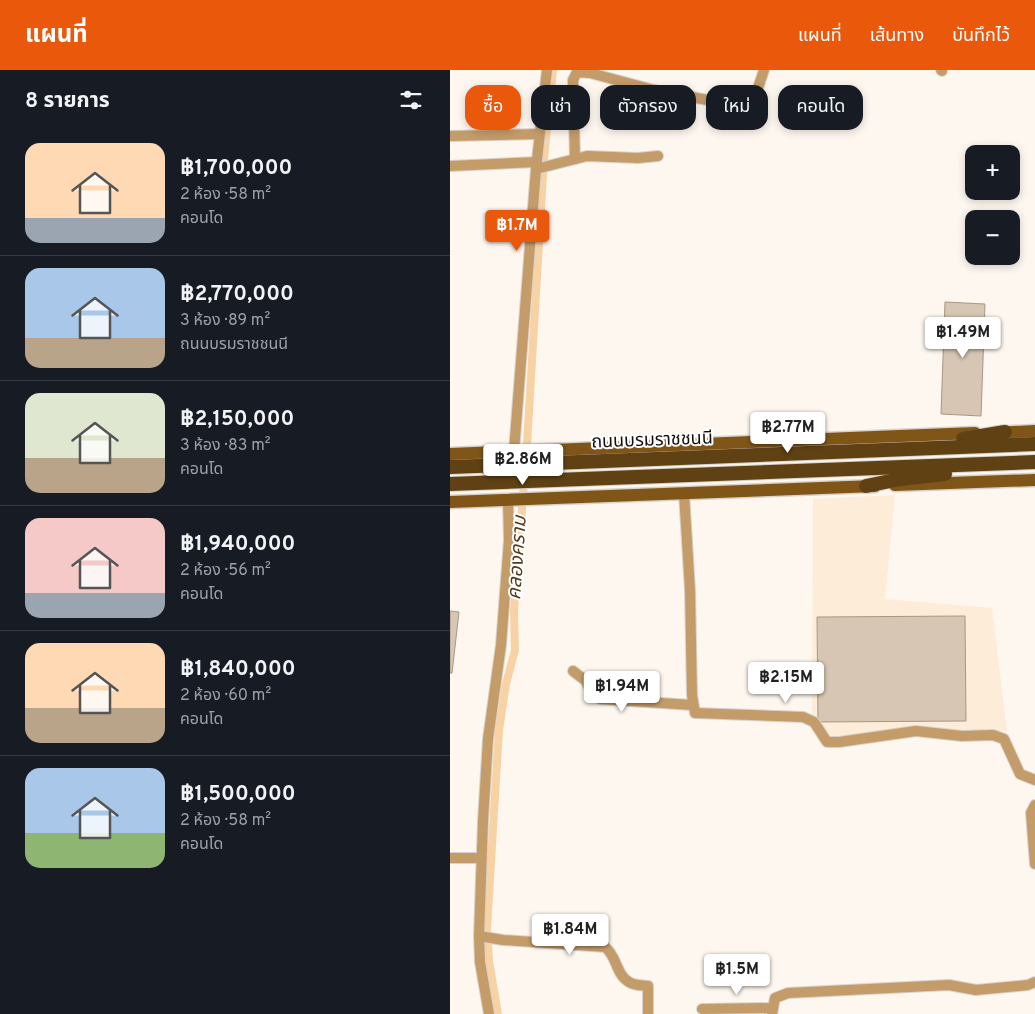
<!DOCTYPE html>
<html lang="th">
<head>
<meta charset="utf-8">
<style>
  :root { --surface:#171b24; --page:#242831; --text:#f1f3f6; --muted:#9ea1a6; --line:#363941; --accent:#ea580c }
  body { margin:0; font-family:Overpass,"Noto Sans Thai",sans-serif; background:var(--page); color:var(--text); height:100vh; display:flex; flex-direction:column; font-size:19px; white-space:nowrap }
  * { box-sizing:border-box; margin:0 }
  p { font-size:16px; color:var(--muted) }
  .icon { flex:none; width:28px; height:28px; fill:none; stroke:currentColor; stroke-width:2; stroke-linecap:round; stroke-linejoin:round }
  .map { position:relative; flex:1; overflow:hidden }
  .details { display:flex; flex-direction:column; background:var(--surface); width:450px }
  .details>* { flex:none }
  .top-card { position:absolute; left:15px; top:15px; width:475px; height:45px; display:flex; gap:10px }
  .tools { position:absolute; left:515px; top:75px; display:grid; gap:10px }
  .tools a { display:grid; place-items:center; width:55px; height:55px; border-radius:10px; background:var(--surface); box-shadow:0 2px 8px #0003; font-size:25px }
  .price { position:absolute; translate:-50% -42px; padding:0 11px; border-radius:5px; background:#fff; color:#222; font-size:16px; line-height:32px; filter:drop-shadow(0 1px 2px #0008) }
  .price::after { content:''; position:absolute; left:50%; top:30px; width:15px; height:11px; margin-left:-8px; background:inherit; clip-path:polygon(0 0,100% 0,50% 100%) }
  .price.on { background:var(--accent); color:#fff }
  ul { padding:0; list-style:none }
  li { display:flex; align-items:center; gap:15px; height:125px; padding:0 25px }
  li+li { border-top:1px solid var(--line) }
  li span { display:grid; place-items:center; flex:none; width:140px; height:100px; border-radius:15px; color:#555 }
  li>.icon { margin-inline-start:auto }
  span .icon { width:60px; height:60px; fill:#fffc; stroke-width:1 }
  li b { font-size:21px }
  h2 { display:flex; justify-content:space-between; align-items:center; height:60px; padding:0 25px; font-size:21px }
  .pill { padding:0 18px; border-radius:15px; background:var(--surface); box-shadow:0 2px 8px #0003; font-size:18px; line-height:45px }
  .pill.on { background:var(--accent); color:#fff }
  header { display:flex; align-items:center; gap:30px; box-sizing:border-box; height:70px; padding:0 25px; background:var(--accent); color:#fff }
  header strong { font-size:24px }
  nav { display:flex; gap:28px; margin-inline-start:auto; font-size:18px }
  main { display:flex; flex:1; min-height:0 }
  .map>svg:first-child { display:block }
  .built { fill:#fdecd7 }
  .lines { fill:none; stroke-linecap:round; stroke-linejoin:round }
  .canal { stroke:#f7d2a4; stroke-width:8 }
  .building { fill:#d6c6b3; stroke:#a79885 }
  .minor-casing { stroke:#d9d2ca; stroke-width:12 }
  .major-casing { stroke:#d9d2ca; stroke-width:15 }
  .highway-casing { stroke:#d9d2ca; stroke-width:16 }
  .minor { stroke:#c49c6a; stroke-width:10 }
  .major { stroke:#7f5618; stroke-width:12 }
  .highway { stroke:#5f4114; stroke-width:14 }
  .labels { text-anchor:middle; dominant-baseline:central; stroke-width:4; stroke-linejoin:round; paint-order:stroke }
  .street-label { font-size:18px; fill:#150f09; stroke:#fff }
  .water-label { font-size:19px; font-style:italic; fill:#543b19; stroke:#fff }
</style>
</head>
<body>
<header>
<strong>แผนที่</strong>
<nav><a>แผนที่</a><a>เส้นทาง</a><a>บันทึกไว้</a></nav>
</header>
<main>
<section class="details">
<h2>8 รายการ<svg class="icon" aria-label="filters" viewBox="0 0 24 24"><path d="M4 7h16M4 17h16"/><circle cx="9" cy="7" r="2"/><circle cx="15" cy="17" r="2"/></svg></h2>
<ul>
<li><span style="background:linear-gradient(#ffd9b3 75%,#9aa5b1 0)"><svg class="icon" aria-label="home" viewBox="0 0 24 24"><path d="M3 11l9-7 9 7M6 9v11h12V9"/></svg></span><div><b>฿1,700,000</b><p>2 ห้อง · 58 m²</p><p>คอนโด</p></div></li>
<li><span style="background:linear-gradient(#a9c7e8 70%,#b9a48a 0)"><svg class="icon" aria-label="home" viewBox="0 0 24 24"><path d="M3 11l9-7 9 7M6 9v11h12V9"/></svg></span><div><b>฿2,770,000</b><p>3 ห้อง · 89 m²</p><p>ถนนบรมราชชนนี</p></div></li>
<li><span style="background:linear-gradient(#dfe7d0 65%,#b9a48a 0)"><svg class="icon" aria-label="home" viewBox="0 0 24 24"><path d="M3 11l9-7 9 7M6 9v11h12V9"/></svg></span><div><b>฿2,150,000</b><p>3 ห้อง · 83 m²</p><p>คอนโด</p></div></li>
<li><span style="background:linear-gradient(#f6c9c9 75%,#9aa5b1 0)"><svg class="icon" aria-label="home" viewBox="0 0 24 24"><path d="M3 11l9-7 9 7M6 9v11h12V9"/></svg></span><div><b>฿1,940,000</b><p>2 ห้อง · 56 m²</p><p>คอนโด</p></div></li>
<li><span style="background:linear-gradient(#ffd9b3 65%,#b9a48a 0)"><svg class="icon" aria-label="home" viewBox="0 0 24 24"><path d="M3 11l9-7 9 7M6 9v11h12V9"/></svg></span><div><b>฿1,840,000</b><p>2 ห้อง · 60 m²</p><p>คอนโด</p></div></li>
<li><span style="background:linear-gradient(#a9c7e8 65%,#8fb573 0)"><svg class="icon" aria-label="home" viewBox="0 0 24 24"><path d="M3 11l9-7 9 7M6 9v11h12V9"/></svg></span><div><b>฿1,500,000</b><p>2 ห้อง · 58 m²</p><p>คอนโด</p></div></li>
</ul>
</section>
<div class="map">
<svg width="585" height="944" viewBox="0 0 585 944">
  <rect width="100%" height="100%" fill="#fef7ef"/>
  <!-- built -->
  <polygon class="built" points="445,425 435,529 542,538 557,661 503,662 471,656 382,667 362,645 363,429"/>
  <g class="lines">
    <!-- canal -->
    <polyline class="canal" points="48,944 39,891 37,859 42,775 49,660 56,614 65,580 64,541 77,375 94,88 103,0"/>
  </g>
  <!-- building -->
  <g class="building">
    <polygon points="495,232 535,234 531,346 491,344"/>
    <polygon points="0,541 9,542 2,603 0,603"/>
    <polygon points="515,546 516,651 368,652 367,547"/>
  </g>
  <g class="lines">
    <defs>
      <g id="minor">
        <polyline points="491,0 492,1"/>
        <polyline points="0,66 89,64"/>
        <polyline points="125,89 123,10 127,2 140,3 204,20 295,37 304,30 314,0"/>
        <polyline points="0,96 87,92"/>
        <polyline points="86,99 137,86 188,88 208,86"/>
        <polyline points="64,381 86,99 97,0"/>
        <polyline points="234,423 240,520 242,625 245,643 353,647 364,652 377,672 389,672 466,661 512,666 543,665 554,669 570,704 585,710"/>
        <path d="M58,430l1,40 -8,105 -13,94 -5,82 -4,115 24,4 102,7c12,9 11,28 24,35 6,4 13,3 19,4v28"/>
        <polyline points="123,601 136,611 142,624 150,629 242,635"/>
        <polyline points="585,735 581,743 585,794"/>
        <polyline points="0,788 31,788"/>
        <polyline points="29,866 30,892 39,944"/>
        <polyline points="252,939 322,938"/>
        <polyline points="322,944 325,928 338,923 499,915 526,920 578,915 585,912"/>
      </g>
      <g id="major">
        <polyline points="545,363 585,361"/>
        <polyline points="0,384 525,363"/>
        <polyline points="445,415 585,410"/>
        <polyline points="0,432 425,416"/>
      </g>
      <g id="highway">
        <polyline points="513,369 555,362"/>
        <polyline points="0,397 585,374"/>
        <polyline points="0,414 585,392"/>
        <polyline points="416,416 450,409 495,404"/>
      </g>
    </defs>
    <!-- minor casing -->
    <use href="#minor" class="minor-casing"/>
    <!-- major casing -->
    <use href="#major" class="major-casing"/>
    <!-- highway casing -->
    <use href="#highway" class="highway-casing"/>
    <!-- minor -->
    <use href="#minor" class="minor"/>
    <!-- major -->
    <use href="#major" class="major"/>
    <!-- highway -->
    <use href="#highway" class="highway"/>
  </g>
  <g class="labels">
    <!-- street labels -->
    <g class="street-label">
      <text transform="translate(202 371) rotate(-2)">ถนนบรมราชชนนี</text>
    </g>
    <!-- water labels -->
    <g class="water-label">
      <text transform="translate(68 488) rotate(-86)">คลองคราม</text>
    </g>
  </g>
</svg>
<div class="tools">
<a>+</a>
<a>−</a>
</div>
<b class="price on" style="left:67px;top:182px">฿1.7M</b>
<b class="price" style="left:513px;top:289px">฿1.49M</b>
<b class="price" style="left:338px;top:384px">฿2.77M</b>
<b class="price" style="left:73px;top:416px">฿2.86M</b>
<b class="price" style="left:336px;top:634px">฿2.15M</b>
<b class="price" style="left:172px;top:643px">฿1.94M</b>
<b class="price" style="left:120px;top:886px">฿1.84M</b>
<b class="price" style="left:287px;top:926px">฿1.5M</b>
<div class="top-card">
<a class="pill on">ซื้อ</a>
<a class="pill">เช่า</a>
<a class="pill">ตัวกรอง</a>
<a class="pill">ใหม่</a>
<a class="pill">คอนโด</a>
</div>
</div>
</main>
</body>
</html>
